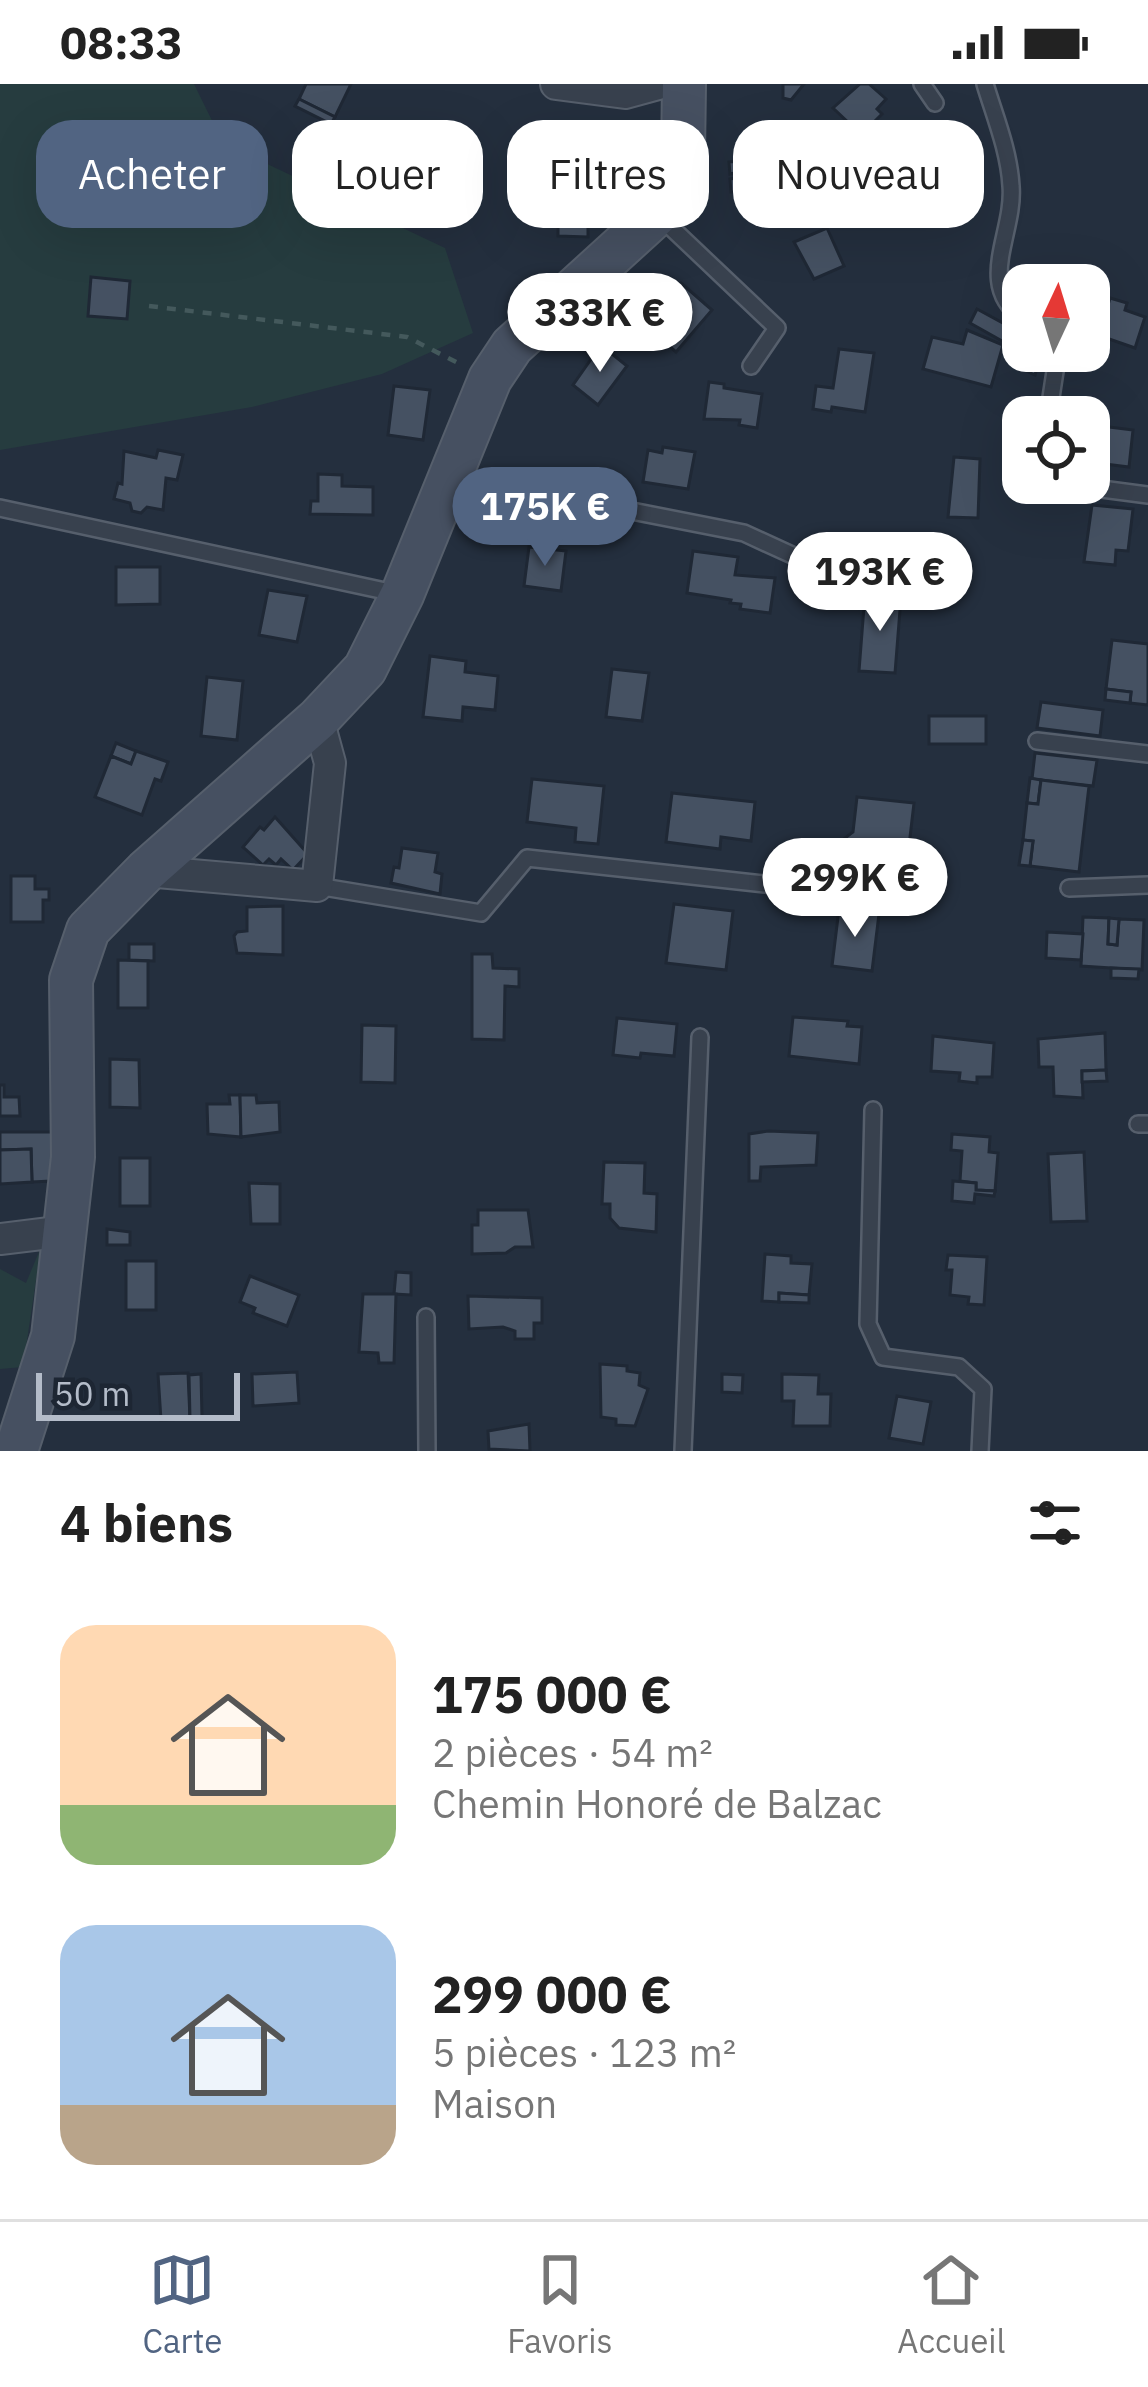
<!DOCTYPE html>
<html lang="fr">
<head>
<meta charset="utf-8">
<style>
  :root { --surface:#fff; --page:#f6f6f6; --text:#222; --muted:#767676; --line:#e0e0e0; --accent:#516482 }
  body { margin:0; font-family:"IBM Plex Sans",sans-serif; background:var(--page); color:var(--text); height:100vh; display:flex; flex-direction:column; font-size:45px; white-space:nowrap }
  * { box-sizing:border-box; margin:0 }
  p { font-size:39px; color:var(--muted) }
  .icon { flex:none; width:66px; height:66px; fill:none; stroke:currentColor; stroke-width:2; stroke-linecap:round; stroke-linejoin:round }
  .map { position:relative; height:1367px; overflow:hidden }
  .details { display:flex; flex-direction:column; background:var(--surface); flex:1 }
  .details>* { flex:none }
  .top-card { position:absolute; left:36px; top:36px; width:1077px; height:108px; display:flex; gap:24px }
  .needle { width:78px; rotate:4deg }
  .controls { position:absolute; left:1002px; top:180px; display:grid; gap:24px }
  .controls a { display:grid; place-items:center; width:108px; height:108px; border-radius:24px; background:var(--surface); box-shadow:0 12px 48px #0002; font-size:60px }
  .scale { position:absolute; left:36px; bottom:30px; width:204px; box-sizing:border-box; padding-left:12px; border:6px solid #b4bcc9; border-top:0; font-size:33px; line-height:42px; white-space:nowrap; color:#b4bcc9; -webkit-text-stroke:9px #1d2633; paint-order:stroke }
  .price { position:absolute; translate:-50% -102px; padding:0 27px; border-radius:42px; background:#fff; color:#222; font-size:39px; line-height:78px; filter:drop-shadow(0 3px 6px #0008) }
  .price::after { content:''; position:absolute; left:50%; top:72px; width:36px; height:27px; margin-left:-18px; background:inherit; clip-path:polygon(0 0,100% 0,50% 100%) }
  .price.selected { background:var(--accent); color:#fff }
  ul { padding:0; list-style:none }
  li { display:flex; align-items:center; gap:36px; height:300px; padding:0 60px }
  li span { display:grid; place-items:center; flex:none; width:336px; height:240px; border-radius:36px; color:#555 }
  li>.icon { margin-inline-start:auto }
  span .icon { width:144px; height:144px; fill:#fffc; stroke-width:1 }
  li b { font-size:51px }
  h2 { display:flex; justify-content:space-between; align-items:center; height:144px; padding:0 60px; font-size:51px }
  .chip { padding:0 42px; border-radius:36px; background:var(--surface); box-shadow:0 12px 48px #0002; font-size:42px; line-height:108px }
  .chip.selected { background:var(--accent); color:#fff }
  .status { display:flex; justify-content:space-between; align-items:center; height:84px; padding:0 60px; background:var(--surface); direction:ltr }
  .status svg { height:33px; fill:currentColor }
  .dock { display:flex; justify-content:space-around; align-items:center; height:168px; border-top:3px solid var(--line); background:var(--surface); font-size:33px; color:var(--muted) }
  .dock a { display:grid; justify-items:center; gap:6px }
  .dock .selected { color:var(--accent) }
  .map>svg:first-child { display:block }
  .green { fill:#263c3f }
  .building { fill:#455162; stroke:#1f2835; stroke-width:3 }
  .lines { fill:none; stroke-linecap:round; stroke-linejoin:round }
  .lane-casing { stroke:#565f6c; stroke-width:20 }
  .street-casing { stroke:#565f6c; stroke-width:34 }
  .secondary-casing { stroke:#565f6c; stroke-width:46 }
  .path { stroke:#44595c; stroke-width:4.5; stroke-dasharray:9 9; stroke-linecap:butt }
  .lane { stroke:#38414e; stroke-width:15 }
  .street { stroke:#38414e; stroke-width:30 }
  .secondary { stroke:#465061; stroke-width:42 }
</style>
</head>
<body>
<div class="status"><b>08:33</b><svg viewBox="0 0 49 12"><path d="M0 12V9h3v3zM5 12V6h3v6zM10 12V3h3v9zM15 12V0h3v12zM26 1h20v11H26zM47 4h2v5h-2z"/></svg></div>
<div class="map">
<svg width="1148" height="1367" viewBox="0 0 1148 1367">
  <rect width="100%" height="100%" fill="#242f3e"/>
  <!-- green -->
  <g class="green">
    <polygon points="0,0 194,0 223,59 445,164 473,249 382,290 252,323 0,366"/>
    <polygon points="41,1163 23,1283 0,1285 0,1185 26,1199"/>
  </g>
  <!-- building -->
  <g class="building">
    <polygon points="306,0 351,0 335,33 299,15"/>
    <polygon points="783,0 804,0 791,16 783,14"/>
    <polygon points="860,0 869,0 886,15 877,25 882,30 876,36 881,41 878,56 870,56 861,67 841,50 850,40 833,24"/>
    <polygon points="299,15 335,33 331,40 295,22"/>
    <polygon points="436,38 460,83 454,86 461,99 438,111 431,98 391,115 378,101 374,82 413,62 408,53"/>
    <polygon points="944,44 961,44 963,86 928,88 926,56 945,55"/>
    <polygon points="762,75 761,115 737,118 736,108 731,108 730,95 735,94 734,89 730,90 729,78"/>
    <polygon points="963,86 963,99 928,100 928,88"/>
    <polygon points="588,87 611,88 609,118 593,118 592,142 556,141 557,118 551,109 552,94 587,96"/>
    <polygon points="558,141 588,142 588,153 558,152"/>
    <polygon points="827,144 844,182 814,195 794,158"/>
    <polygon points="91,193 130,197 127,235 88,232"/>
    <polygon points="681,199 712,226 676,268 651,246 664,231 657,225"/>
    <polygon points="1110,214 1127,219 1125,226 1145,233 1135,264 1089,248 1095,216 1108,221"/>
    <polygon points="977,225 1023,250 1018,266 970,239"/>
    <polygon points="967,246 1003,261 991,303 923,285 932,253 963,260"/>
    <polygon points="601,261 627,282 598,321 573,301"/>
    <polygon points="839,265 874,269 865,328 832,323 831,328 813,325 816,302 833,304"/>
    <polygon points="1031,267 1042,267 1035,291 1026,287"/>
    <polygon points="709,298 724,300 724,304 762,310 757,344 739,341 740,336 704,335"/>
    <polygon points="394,302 430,306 423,356 388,351"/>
    <polygon points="1093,341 1133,346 1129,383 1089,378"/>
    <polygon points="663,363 695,368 688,405 643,398 648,366 662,369"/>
    <polygon points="158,366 183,371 177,396 166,394 163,426 147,423 141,429 132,427 130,419 114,415 118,399 122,400 124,367 156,374"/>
    <polygon points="954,373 980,375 978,434 948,433"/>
    <polygon points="318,390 342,391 342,402 373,403 373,431 310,430 311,417 318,417"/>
    <polygon points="1092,421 1133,425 1128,467 1116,466 1115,481 1084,478"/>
    <polygon points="529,463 566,467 561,507 524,502"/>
    <polygon points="693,467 738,473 735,491 775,494 770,529 740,525 741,520 730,519 731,516 687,509"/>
    <polygon points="116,483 160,483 160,520 116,521"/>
    <polygon points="268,506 307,512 297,558 259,551"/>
    <polygon points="865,510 901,513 895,589 859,587"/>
    <polygon points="1112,556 1148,560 1148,621 1130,619 1131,608 1106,605"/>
    <polygon points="430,572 466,577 465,588 498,592 495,626 463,623 462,637 423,633"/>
    <polygon points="612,585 649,589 642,637 606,633"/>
    <polygon points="207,593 243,597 237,656 201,652"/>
    <polygon points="1106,605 1131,608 1130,619 1105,616"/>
    <polygon points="1041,618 1103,626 1100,652 1037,644"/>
    <rect x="929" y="632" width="57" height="28"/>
    <polygon points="116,659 136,667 131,680 111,672"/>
    <polygon points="136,667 168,678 161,697 155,695 142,731 95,713 111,672 131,680"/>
    <polygon points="1035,669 1097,676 1093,702 1032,695"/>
    <polygon points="1030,694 1041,696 1038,720 1027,719"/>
    <polygon points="532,695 604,702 598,760 575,758 576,744 527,738"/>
    <polygon points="1041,696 1089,702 1079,788 1030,782 1033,757 1023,756 1027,719 1038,720"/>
    <polygon points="672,709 755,718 751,757 721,753 720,765 666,758"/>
    <polygon points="857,713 914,719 907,779 871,775 873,768 848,760 845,754 853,748"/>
    <polygon points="275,733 308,770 293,786 281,775 276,781 269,775 263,781 243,763 260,743 264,746"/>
    <polygon points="1023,756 1033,757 1030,782 1019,781"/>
    <polygon points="402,764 438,769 435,788 442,790 440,810 391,799 394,783 399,784"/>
    <polygon points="11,792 35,792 35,805 49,805 49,816 43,816 43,838 11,838"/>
    <polygon points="853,814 872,816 870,829 852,827"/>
    <polygon points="674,820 733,827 726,886 666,879"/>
    <polygon points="283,822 283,871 237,869 234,852 237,848 247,847 247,823"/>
    <polygon points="839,825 879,830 872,887 832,882"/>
    <polygon points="1083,833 1109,834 1108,860 1117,861 1119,835 1144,836 1142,886 1081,882"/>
    <polygon points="1109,834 1119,835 1117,861 1108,860"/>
    <polygon points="1047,848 1083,850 1081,876 1046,874"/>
    <polygon points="129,860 154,860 154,877 129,876"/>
    <polygon points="472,870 492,870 493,884 519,885 519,903 505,902 504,956 472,955"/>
    <polygon points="118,876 148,877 148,924 118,924"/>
    <polygon points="1111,884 1139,885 1138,895 1111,894"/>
    <polygon points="793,933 848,937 847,942 862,943 859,980 789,972"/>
    <polygon points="617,934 677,940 674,972 641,969 640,974 613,971"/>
    <polygon points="362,941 396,942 395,999 361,998"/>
    <polygon points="1105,949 1106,986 1082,987 1083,1014 1054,1012 1053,983 1039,983 1038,955"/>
    <polygon points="933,952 994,959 992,993 977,993 977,999 959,997 960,989 931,987"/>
    <polygon points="110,975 139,976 140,1024 110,1023"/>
    <polygon points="1106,986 1107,997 1082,998 1082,987"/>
    <polygon points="0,1001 4,1001 4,1013 19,1013 20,1032 0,1032"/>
    <polygon points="229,1011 240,1011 241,1053 208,1050 207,1020 230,1020"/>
    <polygon points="240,1011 256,1011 257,1019 279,1018 280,1048 241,1053"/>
    <polygon points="768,1047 818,1049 816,1081 761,1083 760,1097 749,1097 749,1050"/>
    <polygon points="0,1048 58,1048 51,1097 32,1098 31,1065 0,1066"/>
    <polygon points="952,1050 990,1053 989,1068 998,1069 995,1107 976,1106 976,1099 960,1097 962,1067 951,1066"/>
    <polygon points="31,1065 32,1098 0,1100 0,1066"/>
    <polygon points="1084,1068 1087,1137 1051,1138 1048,1070"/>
    <rect x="120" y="1074" width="30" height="48"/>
    <polygon points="604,1078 645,1079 644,1109 657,1110 656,1148 619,1144 610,1134 610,1120 602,1120"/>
    <polygon points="953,1097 976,1099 976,1106 995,1107 994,1112 975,1110 974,1119 952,1117"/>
    <polygon points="249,1099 280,1100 280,1140 251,1140"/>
    <polygon points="478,1126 528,1126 533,1163 515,1163 506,1169 472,1170 472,1141 478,1141"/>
    <polygon points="107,1145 130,1148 130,1161 107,1161"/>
    <polygon points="765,1170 791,1172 791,1179 812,1180 809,1211 779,1209 779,1218 762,1217"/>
    <polygon points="948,1171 987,1173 984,1221 968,1220 969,1213 950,1211 952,1186 946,1186"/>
    <rect x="126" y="1177" width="30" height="49"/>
    <polygon points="396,1188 411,1189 411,1211 394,1210"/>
    <polygon points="250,1192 299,1211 287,1242 253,1229 255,1224 240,1218"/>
    <polygon points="779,1209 809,1211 809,1219 779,1218"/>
    <polygon points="363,1210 396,1210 394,1279 379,1279 378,1269 359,1268"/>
    <polygon points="468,1212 542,1214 542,1239 534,1239 534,1255 515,1255 515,1247 503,1243 469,1245"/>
    <polygon points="600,1280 627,1282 627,1287 640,1289 639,1301 648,1305 635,1342 616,1341 616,1335 601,1333"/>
    <polygon points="297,1288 299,1319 253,1322 252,1290"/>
    <polygon points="188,1289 190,1335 161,1336 158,1290"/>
    <polygon points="201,1290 202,1334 190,1335 189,1291"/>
    <polygon points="722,1290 743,1291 742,1309 722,1308"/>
    <polygon points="782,1290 819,1291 818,1310 831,1310 830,1342 793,1342 794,1317 782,1317"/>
    <polygon points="897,1312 931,1318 923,1360 889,1354"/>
    <polygon points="529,1340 530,1367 489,1365 488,1347"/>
  </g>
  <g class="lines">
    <defs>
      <g id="lane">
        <polyline points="922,0 935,19"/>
        <path d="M985,0c10,33 24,67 26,102 4,47 -36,99 12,132"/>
        <polyline points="659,132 777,244 751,282"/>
        <polyline points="1048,333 1056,281 1054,267"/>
        <polyline points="453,392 744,449 803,476 891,489 950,491"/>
        <polyline points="1056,399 1148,411"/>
        <polyline points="0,424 399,510"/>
        <polyline points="1037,657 1148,670"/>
        <polyline points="317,802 481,829 527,774 819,806"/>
        <polyline points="1069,804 1148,801"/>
        <polyline points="873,1026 868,1240 883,1273 959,1283 983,1305 980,1367"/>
        <polyline points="1138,1040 1148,1040"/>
        <polyline points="426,1233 427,1367"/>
        <polyline points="683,1367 700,953"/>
      </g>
      <g id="street">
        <polyline points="556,0 625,9 658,0"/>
        <polyline points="146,787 317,802 330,679 318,635"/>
        <polyline points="0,1155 66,1147"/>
      </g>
      <polyline id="secondary" points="16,1367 53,1252 73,1073 71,896 88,846 146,787 318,635 365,585 402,511 490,295 512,262 657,130 683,70 684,0"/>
    </defs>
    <!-- lane casing -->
    <use href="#lane" class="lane-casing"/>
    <!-- street casing -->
    <use href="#street" class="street-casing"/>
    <!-- secondary casing -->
    <use href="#secondary" class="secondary-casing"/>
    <!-- path -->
    <polyline class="path" points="149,222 407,253 458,279"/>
    <!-- lane -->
    <use href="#lane" class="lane"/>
    <!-- street -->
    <use href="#street" class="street"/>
    <!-- secondary -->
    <use href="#secondary" class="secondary"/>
  </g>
</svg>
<div class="controls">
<a><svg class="needle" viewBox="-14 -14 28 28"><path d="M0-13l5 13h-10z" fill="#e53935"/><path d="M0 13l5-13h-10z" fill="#767676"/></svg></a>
<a><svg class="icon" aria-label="locate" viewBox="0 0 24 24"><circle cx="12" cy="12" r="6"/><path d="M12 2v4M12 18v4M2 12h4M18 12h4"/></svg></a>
</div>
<div class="scale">50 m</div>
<b class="price" style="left:600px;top:291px">333K €</b>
<b class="price selected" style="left:545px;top:485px">175K €</b>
<b class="price" style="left:880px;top:550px">193K €</b>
<b class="price" style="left:855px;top:856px">299K €</b>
<div class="top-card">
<a class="chip selected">Acheter</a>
<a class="chip">Louer</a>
<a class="chip">Filtres</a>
<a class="chip">Nouveau</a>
</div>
</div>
<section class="details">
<h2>4 biens<svg class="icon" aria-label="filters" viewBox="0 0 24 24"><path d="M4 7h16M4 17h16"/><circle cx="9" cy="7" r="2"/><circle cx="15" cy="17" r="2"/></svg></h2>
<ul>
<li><span style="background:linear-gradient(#ffd9b3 75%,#8fb573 0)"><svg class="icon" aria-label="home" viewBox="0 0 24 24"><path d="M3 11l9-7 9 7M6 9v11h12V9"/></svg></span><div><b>175 000 €</b><p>2 pièces · 54 m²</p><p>Chemin Honoré de Balzac</p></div></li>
<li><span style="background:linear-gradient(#a9c7e8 75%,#b9a48a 0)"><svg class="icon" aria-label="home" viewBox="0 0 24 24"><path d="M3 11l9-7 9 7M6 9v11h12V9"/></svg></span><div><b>299 000 €</b><p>5 pièces · 123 m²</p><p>Maison</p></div></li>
</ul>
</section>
<nav class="dock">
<a class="selected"><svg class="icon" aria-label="map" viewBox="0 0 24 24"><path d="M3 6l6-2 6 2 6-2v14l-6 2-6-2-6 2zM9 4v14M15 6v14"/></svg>Carte</a>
<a><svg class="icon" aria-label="saved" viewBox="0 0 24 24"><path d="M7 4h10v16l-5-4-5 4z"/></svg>Favoris</a>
<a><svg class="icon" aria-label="home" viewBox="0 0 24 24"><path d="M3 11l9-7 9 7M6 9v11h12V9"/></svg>Accueil</a>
</nav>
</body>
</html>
